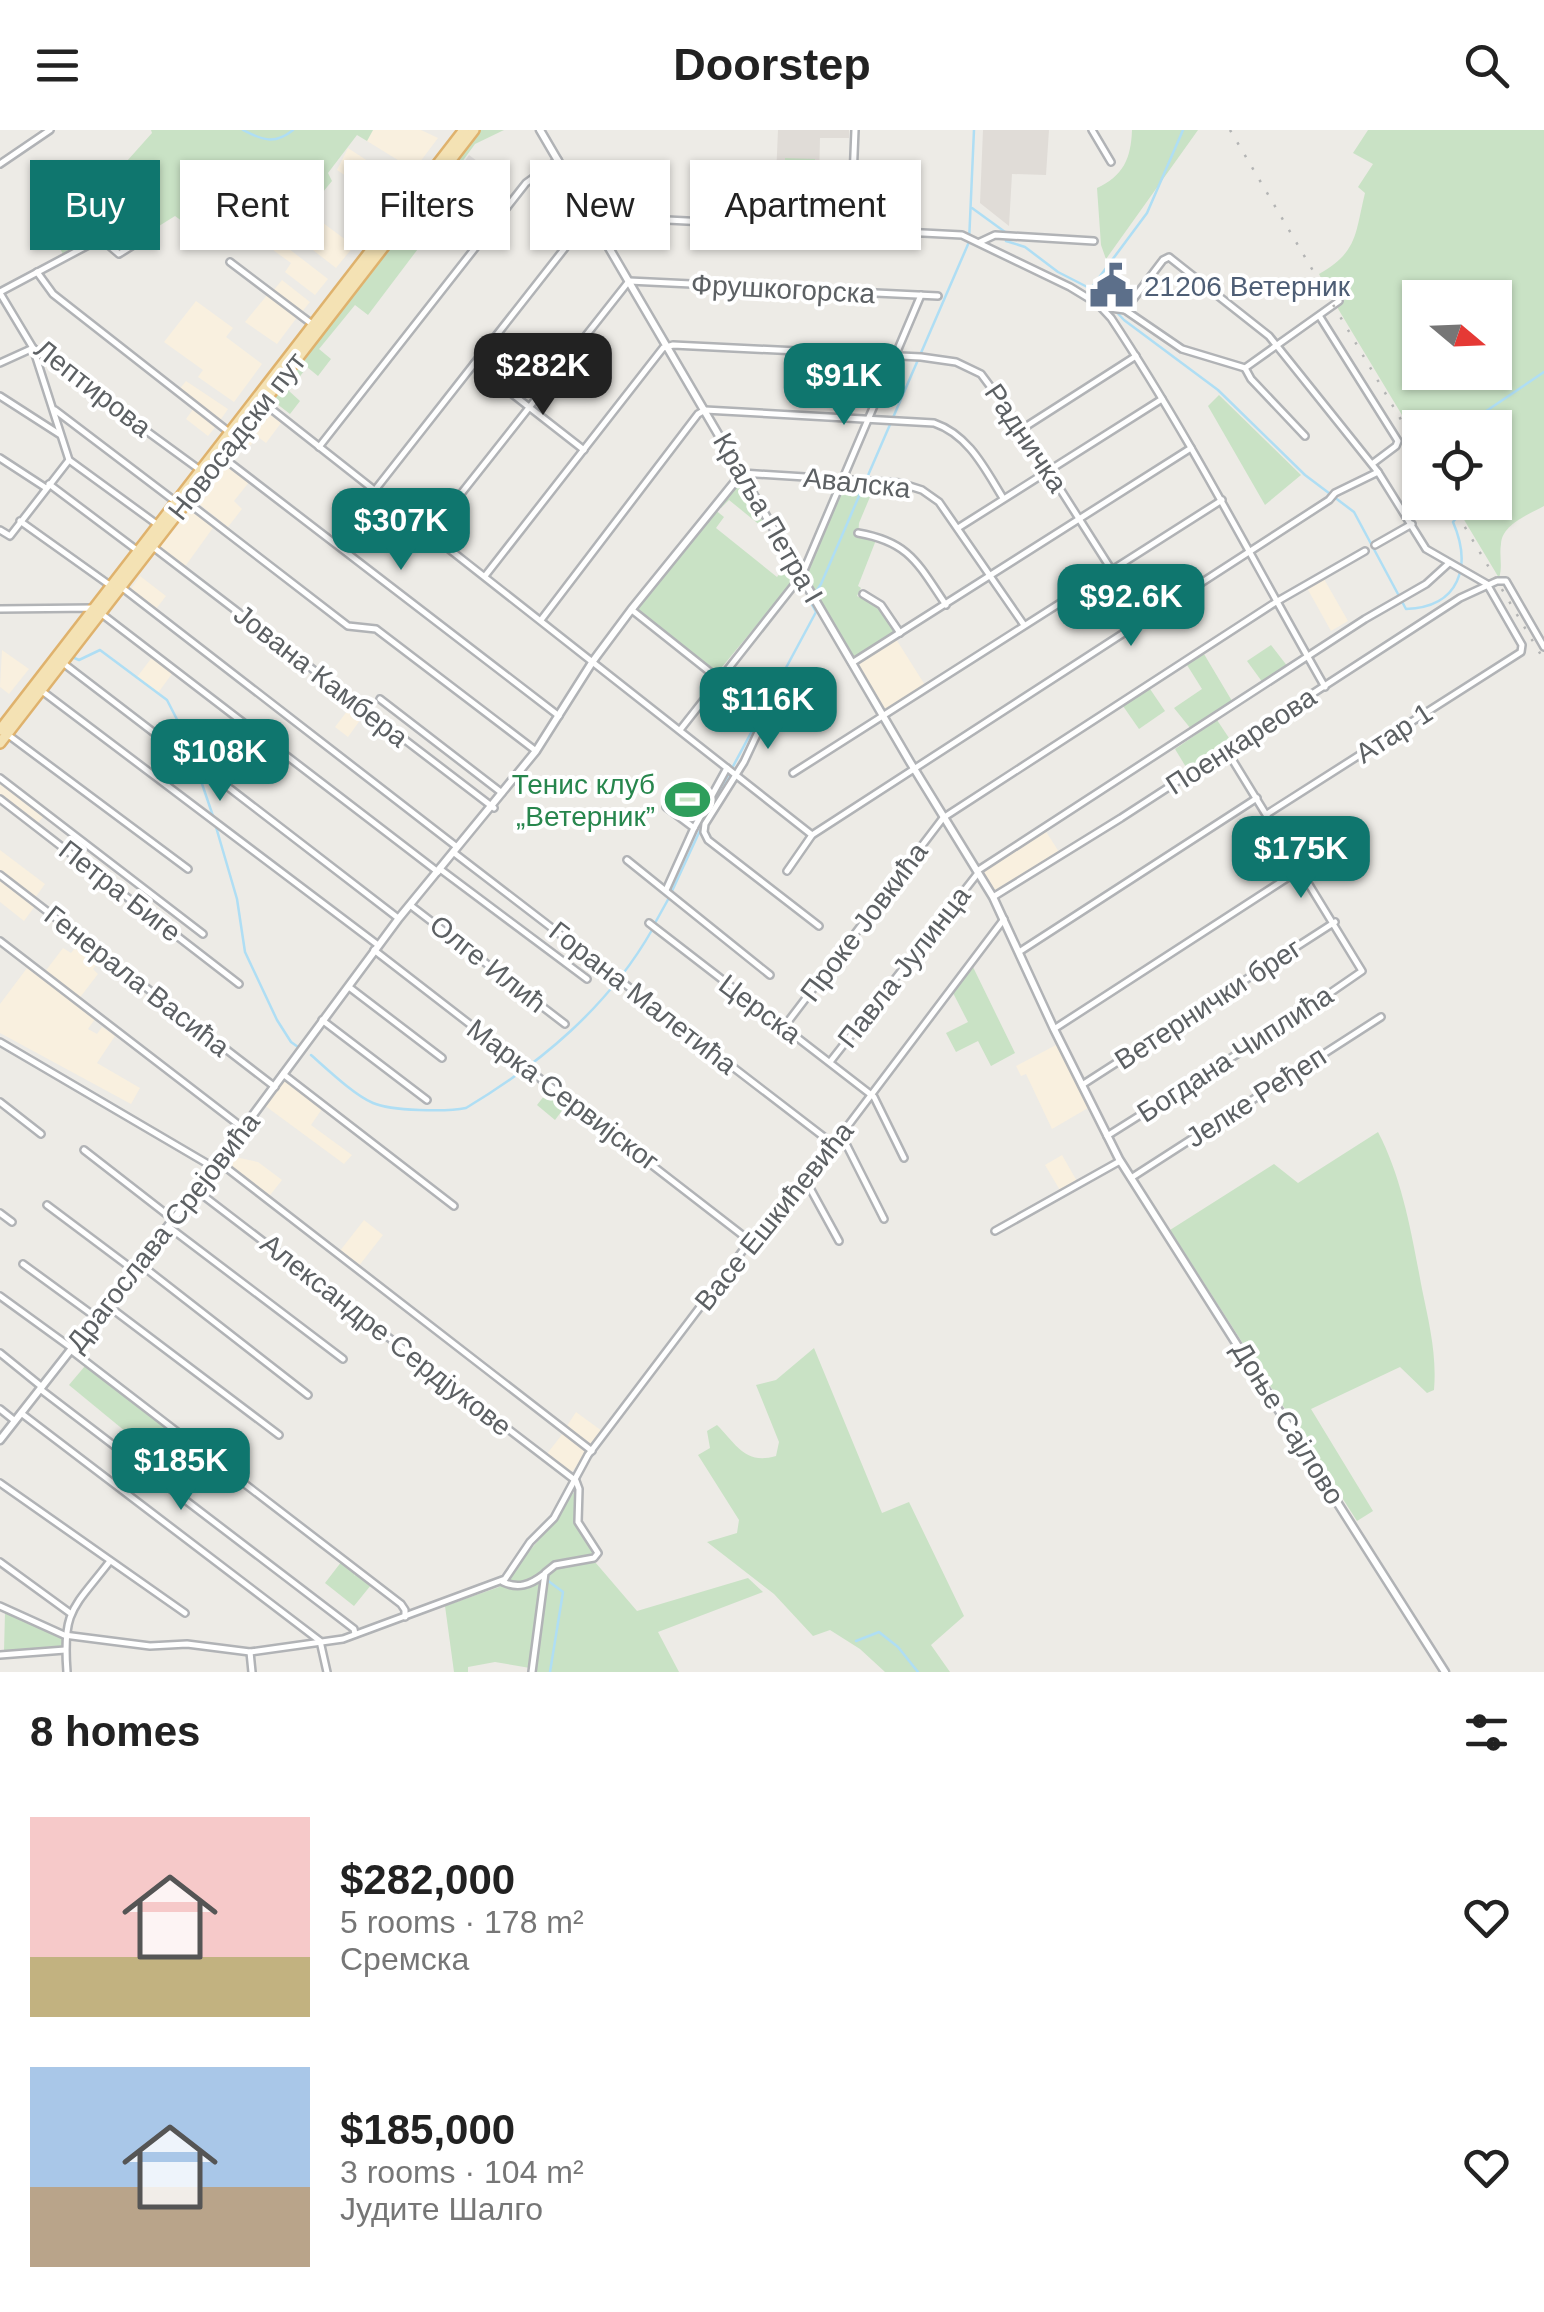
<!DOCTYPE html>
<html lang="en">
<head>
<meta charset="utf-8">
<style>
  :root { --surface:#fff; --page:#f2f2f2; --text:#222; --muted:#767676; --accent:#0f766e }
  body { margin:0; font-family:Arial,sans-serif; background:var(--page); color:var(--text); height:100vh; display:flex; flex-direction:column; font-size:38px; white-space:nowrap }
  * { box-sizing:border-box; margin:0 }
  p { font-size:32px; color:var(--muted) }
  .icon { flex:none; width:55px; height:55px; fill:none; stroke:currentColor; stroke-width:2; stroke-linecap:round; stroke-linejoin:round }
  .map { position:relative; height:1542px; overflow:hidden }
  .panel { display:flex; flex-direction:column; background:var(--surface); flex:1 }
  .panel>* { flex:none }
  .guide { position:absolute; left:30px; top:30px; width:1000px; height:90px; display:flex; gap:20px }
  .needle { width:65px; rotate:109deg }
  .buttons { position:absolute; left:1402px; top:150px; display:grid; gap:20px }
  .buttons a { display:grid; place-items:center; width:110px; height:110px; border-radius:0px; background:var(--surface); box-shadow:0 2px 8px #0004; font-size:50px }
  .price { position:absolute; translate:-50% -85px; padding:0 22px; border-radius:20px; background:var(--accent); color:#fff; font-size:32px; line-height:65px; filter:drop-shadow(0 2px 5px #0008) }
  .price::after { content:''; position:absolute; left:50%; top:60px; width:30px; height:22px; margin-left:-15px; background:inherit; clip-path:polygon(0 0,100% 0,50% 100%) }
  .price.current { background:#222; color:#fff }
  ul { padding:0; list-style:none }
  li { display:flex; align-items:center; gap:30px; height:250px; padding:0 30px }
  li span { display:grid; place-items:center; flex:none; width:280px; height:200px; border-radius:0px; color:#555 }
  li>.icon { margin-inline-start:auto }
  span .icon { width:120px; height:120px; fill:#fffc; stroke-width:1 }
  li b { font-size:42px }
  h2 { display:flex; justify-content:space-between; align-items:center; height:120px; padding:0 30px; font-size:42px }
  .chip { padding:0 35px; border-radius:0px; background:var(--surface); box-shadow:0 2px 8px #0004; font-size:35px; line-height:90px }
  .chip.current { background:var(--accent); color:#fff }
  header { display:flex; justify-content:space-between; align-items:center; height:130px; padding:0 30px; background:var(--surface); font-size:45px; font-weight:700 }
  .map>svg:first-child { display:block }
  .commercial { fill:#f9f0df }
  .industrial { fill:#dcdad8 }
  .education { fill:#e0dcd7 }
  .green { fill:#c9e2c5; fill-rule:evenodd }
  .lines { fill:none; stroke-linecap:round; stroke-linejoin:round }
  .stream { stroke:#afdef4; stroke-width:2.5 }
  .minor-casing { stroke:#b1b3b6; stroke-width:10 }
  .tertiary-casing { stroke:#b1b3b6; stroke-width:11 }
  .primary-casing { stroke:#dfb26d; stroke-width:14 }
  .minor { stroke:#fff; stroke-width:5 }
  .tertiary { stroke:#fff; stroke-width:6 }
  .primary { stroke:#f4e2b4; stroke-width:9 }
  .rail { stroke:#b3b4b4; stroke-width:2.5; stroke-dasharray:2.5 12; stroke-linecap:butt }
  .labels { text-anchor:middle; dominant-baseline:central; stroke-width:8; stroke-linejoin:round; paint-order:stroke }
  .service-label { font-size:28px; fill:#4e5e75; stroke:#fff; text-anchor:start }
  .street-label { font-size:28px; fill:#5d6164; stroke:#fff }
  .leisure-label { font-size:28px; fill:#27864d; stroke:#fff; text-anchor:end }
</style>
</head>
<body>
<header><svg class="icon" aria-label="menu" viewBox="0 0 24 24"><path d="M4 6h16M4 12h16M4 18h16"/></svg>Doorstep<svg class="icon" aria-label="search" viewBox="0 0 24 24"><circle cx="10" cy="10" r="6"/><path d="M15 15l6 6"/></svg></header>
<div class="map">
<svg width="1544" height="1542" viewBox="0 0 1544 1542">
  <rect width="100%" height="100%" fill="#edebe6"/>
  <!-- commercial -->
  <g class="commercial">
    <polygon points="373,0 421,0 438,8 414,40 367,11"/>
    <polygon points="348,18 404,55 389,75 337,40"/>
    <polygon points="303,78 354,116 336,138 309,117 319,104 292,83"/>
    <polygon points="258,95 328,149 315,165 285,142 291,133 251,104"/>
    <polygon points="282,150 310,172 301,183 273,161"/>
    <polygon points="268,164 298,186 277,214 245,192"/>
    <polygon points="196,171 233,198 226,207 262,234 234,272 198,247 203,240 164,212"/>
    <polygon points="186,251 228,279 219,292 178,261"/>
    <polygon points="194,278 217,295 208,306 186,289"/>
    <polygon points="264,280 281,293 266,313 258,307 246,320 237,313"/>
    <polygon points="223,333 250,351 234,371 242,379 228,397 194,370"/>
    <polygon points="192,378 215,395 184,438 158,419"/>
    <polygon points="140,446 166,466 156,479 130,460"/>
    <polygon points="1324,449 1348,491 1331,501 1307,458"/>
    <polygon points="896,509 925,555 884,581 856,535"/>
    <polygon points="2,520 29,539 9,564 0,557"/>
    <polygon points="153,526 174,541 158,563 137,547"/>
    <polygon points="351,576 363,586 348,607 335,597"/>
    <polygon points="0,650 45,685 36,695 0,667"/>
    <polygon points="1045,700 1059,722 996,762 982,739"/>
    <polygon points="0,720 45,754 35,768 0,740"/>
    <polygon points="0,749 35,776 24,791 0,772"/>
    <polygon points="79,813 101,829 93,839 98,844 78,870 44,843 63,818 71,823"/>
    <polygon points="27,838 95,889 88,899 97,904 102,897 115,906 97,933 140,958 131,974 0,903 0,874"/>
    <polygon points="1058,914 1088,978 1052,999 1026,944 1021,946 1016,936"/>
    <polygon points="283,950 322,979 311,995 352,1025 344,1034 264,975"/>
    <polygon points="238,1010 235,1027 258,1032 282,1050 267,1069 221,1033"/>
    <polygon points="1062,1025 1078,1053 1061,1062 1045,1035"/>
    <polygon points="364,1090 383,1105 358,1137 339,1122"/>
    <polygon points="576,1282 602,1301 590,1318 565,1299"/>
    <polygon points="564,1302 588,1321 570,1344 546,1325"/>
  </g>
  <!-- industrial -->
  <polygon class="industrial" points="469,25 481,34 463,57 452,49"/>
  <!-- education -->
  <g class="education">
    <polygon points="778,0 849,0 849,8 820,8 819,48 776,47"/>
    <polygon points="983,0 1049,0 1046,45 1012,44 1009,96 980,73"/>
  </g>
  <!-- green -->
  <g class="green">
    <polygon points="151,0 373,0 367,11 357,5 328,43 332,51 314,73 271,90 291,106 285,114 256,91 250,97 208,110 175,86 119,121 107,110 95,107 63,124 47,96 47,88 127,31 152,3"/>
    <polygon points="478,0 504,0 475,14 430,76 442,87 368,185 355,175 319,219 331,229 318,246 307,237 289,261 300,271 290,284 272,270 281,255"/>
    <path d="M1132,0h66l-92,129 -5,-14 -4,-57c26,-12 34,-29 35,-58z"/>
    <path d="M1368,0h176v376c-16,9 -42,18 -43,38 -2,12 2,22 -2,34l-45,-75 41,-1v-74h-75v17l-83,-138 8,-10 -12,5 -14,-28c39,-22 36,-40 46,-81l-7,-6 15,-23 -20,-11zM1420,168h75v74h-75z"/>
    <polygon points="785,28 815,29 814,45 785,44"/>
    <polygon points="1219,265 1301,345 1265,375 1208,276"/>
    <polygon points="741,348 770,397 766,400 729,370 721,378 717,375"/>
    <polygon points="844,353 875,355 859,393 858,407 876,410 858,456 861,458 857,466 880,477 897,501 853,529 805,444"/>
    <polygon points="714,379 724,387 716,398 777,447 785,437 778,431 781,427 774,419 773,402 798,445 717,543 637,479"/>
    <polygon points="1271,515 1288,537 1263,553 1247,531"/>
    <polygon points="1204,524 1232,571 1191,599 1174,578 1202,559 1187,535"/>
    <polygon points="1150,559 1165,581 1139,599 1123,576"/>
    <polygon points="1217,590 1233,614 1189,642 1175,619"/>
    <polygon points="686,652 705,667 692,691 669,674"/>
    <polygon points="972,835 1015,923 991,936 978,911 956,922 946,903 968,892 952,861"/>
    <polygon points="552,956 570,970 555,990 537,975"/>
    <path d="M1378,1002c25,48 34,104 44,157 7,34 15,66 12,101l-7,3 -27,-26 -89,42 62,102 -16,10 -187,-291 104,-66 24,19z"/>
    <path d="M814,1218l68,165 27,-11 55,114 -33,29 19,27h-65l-25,-23 -30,-19 -17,6 -39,-42 -67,-52 30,-9 2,-13 -41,-65 12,-7 -3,-17 10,-6c20,20 28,40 59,31l3,-14 -23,-57 20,-5z"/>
    <polygon points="85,1236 167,1297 148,1320 69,1255"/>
    <path d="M576,1359c0,38 -4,38 24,69l-5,4 42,49 111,-33 15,14 -105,40 21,40h-144l9,-63 -7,-1 -7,60 -35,-6 -27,5v5h-14l-9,-66 54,-19 55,-65z"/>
    <polygon points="342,1431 356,1442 354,1446 357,1443 371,1455 354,1476 325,1453"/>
    <polygon points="5,1483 61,1507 63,1513 61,1516 4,1521"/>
  </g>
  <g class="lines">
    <!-- stream -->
    <g class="stream">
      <path d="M243,0c19,10 32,15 50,0"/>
      <path d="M972,78l33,24 1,9 19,6 33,25 41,21 25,27 94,70 87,85 49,37 52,97c54,-2 66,-43 47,-87l10,-12 -2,-8"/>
      <polyline points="1092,157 1147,83 1183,0"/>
      <polyline points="1461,298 1544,242"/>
      <polyline points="72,527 79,530 100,520 167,570 186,607 213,686"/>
      <polyline points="216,697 237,769 245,822 277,890 291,912 298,917"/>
      <polyline points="672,761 709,681 816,482 810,471 821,454 969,112 974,0"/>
      <polyline points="655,793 670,766"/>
      <path d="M311,925c16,14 43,40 62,48 18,8 74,9 93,5 75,-45 142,-101 186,-178"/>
      <polyline points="547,1450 563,1462 550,1542"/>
      <polyline points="856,1511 879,1502 898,1517 918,1542"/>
    </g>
    <defs>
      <g id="minor">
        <polyline points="1092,0 1111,32"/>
        <polyline points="0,34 50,0"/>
        <polyline points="851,97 855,0"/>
        <polyline points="980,112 995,105 1094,111"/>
        <polyline points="230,132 312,194"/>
        <polyline points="37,142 53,164 229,302"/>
        <polyline points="0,162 96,111 105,112 119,124 154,102"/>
        <polyline points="0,163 33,218 200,340"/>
        <polyline points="1102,177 1125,180 1182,219 1245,238 1339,171"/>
        <polyline points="1125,180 1163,130 1169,127 1269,206 1378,342 1426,419 1487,454 1522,515 1521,522 1267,684"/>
        <polyline points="1320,187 1398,311 1396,316 1372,334"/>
        <polyline points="0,233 33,218 69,330 158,395"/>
        <polyline points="474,234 584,320"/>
        <polyline points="1245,238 1251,249 1305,306"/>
        <polyline points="0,266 59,304"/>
        <polyline points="265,274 812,705"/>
        <polyline points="55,280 176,372"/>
        <polyline points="1022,299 1136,226"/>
        <polyline points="319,317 526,53 558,30"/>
        <polyline points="221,326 559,586"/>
        <polyline points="0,328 46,358"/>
        <polyline points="742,343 900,353 922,360 939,372 1024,495"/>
        <polyline points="49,354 138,421"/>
        <path d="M375,360l215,-274 372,19 108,52 28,17 13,14c79,119 143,245 214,369"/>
        <polyline points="186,371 348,496 376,499 536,621"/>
        <polyline points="20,391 111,456"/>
        <polyline points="958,398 1162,269"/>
        <polyline points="0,400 10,406 69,330"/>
        <polyline points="430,403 629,151 938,166"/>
        <path d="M858,403c52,9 60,31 88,72"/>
        <polyline points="1375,415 1412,394"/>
        <polyline points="153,417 494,678"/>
        <polyline points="485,446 663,218 673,215 921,227 956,232 981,244 1022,299 1111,439"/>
        <polyline points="120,456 457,717"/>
        <polyline points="863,464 881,475 900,503"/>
        <polyline points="0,479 94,478 438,742"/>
        <polyline points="632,480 720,550"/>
        <path d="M541,490l157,-206 7,-4 229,13c35,12 51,46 69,75"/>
        <polyline points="63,533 183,625"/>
        <polyline points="852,533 1191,318"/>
        <polyline points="42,561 378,815"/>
        <polyline points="380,569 502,663"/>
        <polyline points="775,578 766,585 744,632 705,694 704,702 708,710 819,796"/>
        <polyline points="680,600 802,445 921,165"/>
        <polyline points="7,604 188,739"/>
        <polyline points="206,640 398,788"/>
        <polyline points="793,643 1222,370"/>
        <polyline points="0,648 203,804"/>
        <polyline points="0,669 239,854"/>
        <polyline points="666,677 694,698"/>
        <polyline points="453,722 833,1014"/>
        <polyline points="627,730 770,845"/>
        <polyline points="440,739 587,849"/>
        <polyline points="787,741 812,705 1329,370 1335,363 1378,342"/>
        <polyline points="977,741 1365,489 1426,454 1448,434"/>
        <polyline points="0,745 275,957"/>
        <polyline points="666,760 694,698 727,638"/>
        <polyline points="993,767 1121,688 1460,468 1497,451 1506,451 1544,517"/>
        <polyline points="410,775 565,894"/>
        <polyline points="649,793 874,967 904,1028"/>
        <polyline points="0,811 243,998"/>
        <polyline points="374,820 750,1111"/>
        <polyline points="1019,822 1257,668"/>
        <polyline points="349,857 442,928"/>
        <polyline points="322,890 427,970"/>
        <polyline points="784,897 943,688 1276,472 1365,421"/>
        <polyline points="1054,899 1301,739"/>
        <polyline points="0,912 213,1037"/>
        <polyline points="830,932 978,743"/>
        <polyline points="283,944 454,1076"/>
        <polyline points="1082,955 1335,792"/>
        <polyline points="0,972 41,1004"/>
        <polyline points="840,1002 884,1089"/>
        <polyline points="1107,1006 1288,892 1362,841 1227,621"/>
        <polyline points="84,1020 174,1090"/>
        <polyline points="219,1032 592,1321"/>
        <polyline points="1131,1048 1381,887"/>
        <polyline points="805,1049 839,1111"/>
        <polyline points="196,1060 576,1351 579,1359 578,1392 598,1423 594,1428 555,1435 545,1443 532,1542"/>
        <polyline points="47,1075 135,1141"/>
        <polyline points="0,1083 12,1092"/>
        <polyline points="169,1097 343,1229"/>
        <polyline points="995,1101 1120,1031"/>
        <polyline points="23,1134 97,1188"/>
        <polyline points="140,1134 308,1265"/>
        <polyline points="0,1166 73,1219"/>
        <polyline points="107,1175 279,1305"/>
        <polyline points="72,1221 401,1474 405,1480 405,1487"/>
        <polyline points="0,1223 42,1257"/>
        <polyline points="40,1259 354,1499 355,1504"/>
        <polyline points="0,1279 15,1291"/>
        <polyline points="21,1283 320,1511 327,1542"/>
        <polyline points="0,1353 185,1483"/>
        <polyline points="0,1432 70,1483"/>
        <path d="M503,1452c15,7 27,3 40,-7"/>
        <polyline points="0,1476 64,1505 150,1516 187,1514 250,1522 343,1509 505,1449 530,1412 554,1388 588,1325 750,1111 816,1038 1004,789"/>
        <polyline points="250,1522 252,1542"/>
        <polyline points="0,1525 65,1520"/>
        <path d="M67,1542c-5,-63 7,-64 43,-111"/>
      </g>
      <g id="tertiary">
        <polyline points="540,0 910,632 993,767 1054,899 1119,1029 1445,1542"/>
        <polyline points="0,1310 219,1031 399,788 536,621 593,531 631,480 742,343"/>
      </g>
      <g id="primary">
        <polyline points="0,600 464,0"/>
        <polyline points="0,613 474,0"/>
      </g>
    </defs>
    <!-- minor casing -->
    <use href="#minor" class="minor-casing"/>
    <!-- tertiary casing -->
    <use href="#tertiary" class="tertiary-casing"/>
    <!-- primary casing -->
    <use href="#primary" class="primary-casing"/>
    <!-- minor -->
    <use href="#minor" class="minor"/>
    <!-- tertiary -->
    <use href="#tertiary" class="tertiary"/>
    <!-- primary -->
    <use href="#primary" class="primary"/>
    <!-- rail -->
    <g class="rail">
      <polyline points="1230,0 1420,322"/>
      <polyline points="1450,372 1544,530"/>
    </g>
  </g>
  <!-- icons -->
  <defs>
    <symbol id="civic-bare" viewBox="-9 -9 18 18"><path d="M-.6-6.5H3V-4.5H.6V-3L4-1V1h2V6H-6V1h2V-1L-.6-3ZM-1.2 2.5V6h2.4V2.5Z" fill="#5c6f8a" stroke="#fff" stroke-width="2.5" paint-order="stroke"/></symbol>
    <symbol id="stadium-bare" viewBox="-9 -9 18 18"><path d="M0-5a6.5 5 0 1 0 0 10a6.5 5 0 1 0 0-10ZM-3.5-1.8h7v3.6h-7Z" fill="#2e9e5b" stroke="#fff" stroke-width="2.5" paint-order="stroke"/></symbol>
  </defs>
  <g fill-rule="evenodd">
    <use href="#civic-bare" x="1080" y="124" width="63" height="63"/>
    <use href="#stadium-bare" x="656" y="638" width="63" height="63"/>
  </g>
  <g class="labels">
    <!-- service labels -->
    <g class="service-label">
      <text x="1144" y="156">21206 Ветерник</text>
    </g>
    <!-- street labels -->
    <g class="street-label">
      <text transform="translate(783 159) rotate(3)">Фрушкогорска</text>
      <text transform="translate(93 258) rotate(38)">Лептирова</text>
      <text transform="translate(237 306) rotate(-52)">Новосадски пут</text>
      <text transform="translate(1026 308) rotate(56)">Радничка</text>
      <text transform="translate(857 353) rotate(6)">Авалска</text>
      <text transform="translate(768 388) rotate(60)">Краља Петра I</text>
      <text transform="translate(321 546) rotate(38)">Јована Камбера</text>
      <text transform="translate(1394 603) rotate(-33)">Атар 1</text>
      <text transform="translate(1241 611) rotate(-33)">Поенкареова</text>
      <text transform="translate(120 761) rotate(38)">Петра Биге</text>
      <text transform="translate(864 792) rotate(-53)">Проке Јовкића</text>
      <text transform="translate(488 834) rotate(38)">Олге Илић</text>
      <text transform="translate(904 837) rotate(-52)">Павла Јулинца</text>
      <text transform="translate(137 851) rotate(38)">Генерала Васића</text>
      <text transform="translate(643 868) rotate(38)">Горана Малетића</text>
      <text transform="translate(1208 874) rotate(-33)">Ветернички брег</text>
      <text transform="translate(760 879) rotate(37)">Церска</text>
      <text transform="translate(1235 924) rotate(-33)">Богдана Чиплића</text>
      <text transform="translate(563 965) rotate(37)">Марка Сервијског</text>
      <text transform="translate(1256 967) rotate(-33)">Јелке Ређеп</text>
      <text transform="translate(774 1086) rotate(-51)">Васе Ешкићевића</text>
      <text transform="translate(163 1102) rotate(-52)">Драгослава Срејовића</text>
      <text transform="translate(386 1205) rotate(38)">Александре Сердјукове</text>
      <text transform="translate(1288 1293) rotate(58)">Доње Сајлово</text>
    </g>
    <!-- leisure labels -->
    <g class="leisure-label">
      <text x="655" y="654">Тенис клуб<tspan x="655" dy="32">„Ветерник”</tspan></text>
    </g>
  </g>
</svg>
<div class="buttons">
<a><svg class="needle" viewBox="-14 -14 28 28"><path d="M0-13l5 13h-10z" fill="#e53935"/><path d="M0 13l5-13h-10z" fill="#767676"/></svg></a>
<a><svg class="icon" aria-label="locate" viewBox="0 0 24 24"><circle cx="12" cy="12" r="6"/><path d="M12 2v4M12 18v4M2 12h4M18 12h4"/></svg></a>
</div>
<b class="price current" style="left:543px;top:288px">$282K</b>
<b class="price" style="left:844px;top:298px">$91K</b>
<b class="price" style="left:401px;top:443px">$307K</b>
<b class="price" style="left:1131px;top:519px">$92.6K</b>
<b class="price" style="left:768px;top:622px">$116K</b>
<b class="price" style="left:220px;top:674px">$108K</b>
<b class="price" style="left:1301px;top:771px">$175K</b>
<b class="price" style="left:181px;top:1383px">$185K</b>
<div class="guide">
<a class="chip current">Buy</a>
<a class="chip">Rent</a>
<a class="chip">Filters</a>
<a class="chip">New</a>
<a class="chip">Apartment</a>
</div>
</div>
<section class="panel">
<h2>8 homes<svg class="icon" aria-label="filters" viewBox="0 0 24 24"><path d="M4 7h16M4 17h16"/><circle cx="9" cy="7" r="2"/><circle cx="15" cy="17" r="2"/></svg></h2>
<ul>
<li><span style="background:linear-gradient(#f6c9c9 70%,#c2b280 0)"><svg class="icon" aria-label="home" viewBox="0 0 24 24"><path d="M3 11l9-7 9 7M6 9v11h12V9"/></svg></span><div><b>$282,000</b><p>5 rooms · 178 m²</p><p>Сремска</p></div><svg class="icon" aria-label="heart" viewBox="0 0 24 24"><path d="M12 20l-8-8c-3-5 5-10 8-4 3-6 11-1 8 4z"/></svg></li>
<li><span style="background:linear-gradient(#a9c7e8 60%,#b9a48a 0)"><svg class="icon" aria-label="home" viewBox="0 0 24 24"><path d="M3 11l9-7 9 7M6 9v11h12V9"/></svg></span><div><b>$185,000</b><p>3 rooms · 104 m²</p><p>Јудите Шалго</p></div><svg class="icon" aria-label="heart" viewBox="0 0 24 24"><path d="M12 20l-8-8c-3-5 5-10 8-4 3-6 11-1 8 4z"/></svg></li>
</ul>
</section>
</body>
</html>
